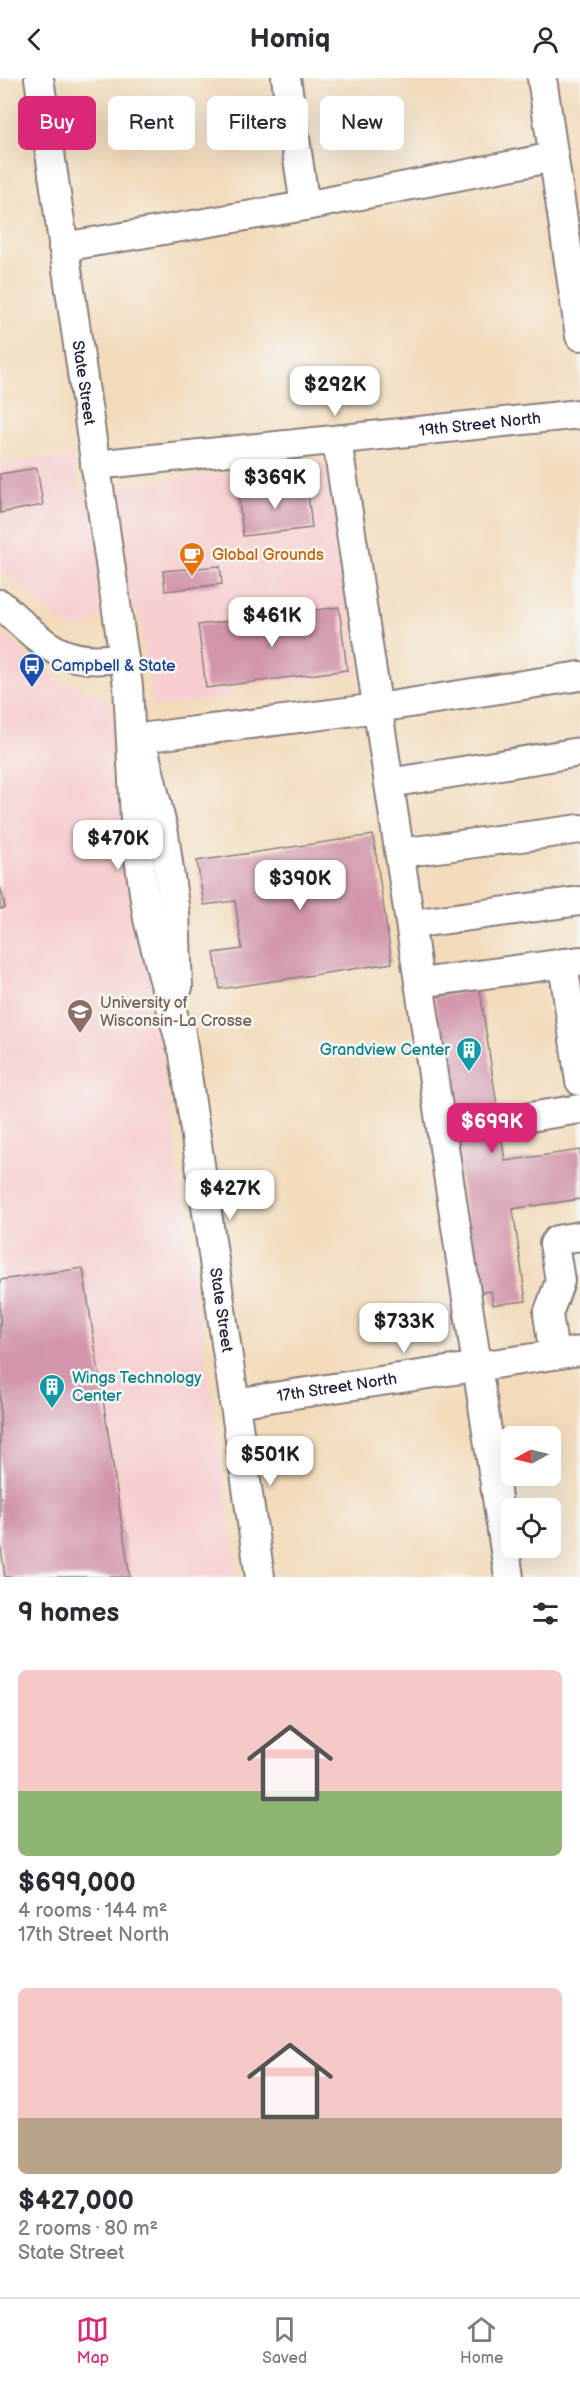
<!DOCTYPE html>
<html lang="en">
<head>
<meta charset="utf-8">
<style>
  :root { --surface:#fff; --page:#f7f7f7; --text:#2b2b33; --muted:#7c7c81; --line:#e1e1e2; --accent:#db2777 }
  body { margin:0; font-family:"Balsamiq Sans",sans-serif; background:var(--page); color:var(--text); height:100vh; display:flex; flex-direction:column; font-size:22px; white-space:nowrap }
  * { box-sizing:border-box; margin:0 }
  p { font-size:20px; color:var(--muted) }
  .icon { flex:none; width:33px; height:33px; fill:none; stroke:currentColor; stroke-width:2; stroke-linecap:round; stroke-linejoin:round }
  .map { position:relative; height:1499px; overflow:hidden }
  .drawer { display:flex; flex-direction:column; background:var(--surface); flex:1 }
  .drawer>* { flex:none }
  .hud { position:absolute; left:18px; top:18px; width:544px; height:54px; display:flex; gap:12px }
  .needle { width:39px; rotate:262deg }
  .controls { position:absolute; left:501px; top:1348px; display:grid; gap:12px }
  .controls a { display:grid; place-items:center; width:60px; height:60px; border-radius:9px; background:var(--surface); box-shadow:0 6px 24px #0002; font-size:30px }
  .price { position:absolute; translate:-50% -51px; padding:0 14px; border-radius:12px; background:#fff; color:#222; font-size:20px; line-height:39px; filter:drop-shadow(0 2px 3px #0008) }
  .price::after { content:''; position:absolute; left:50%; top:36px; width:18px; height:14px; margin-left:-9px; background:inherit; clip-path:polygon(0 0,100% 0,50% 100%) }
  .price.on { background:var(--accent); color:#fff }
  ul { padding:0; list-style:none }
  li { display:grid; align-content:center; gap:12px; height:318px; padding:0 18px }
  li span { display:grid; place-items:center; height:186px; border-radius:9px; color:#555 }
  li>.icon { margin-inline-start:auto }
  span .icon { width:108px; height:108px; fill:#fffc; stroke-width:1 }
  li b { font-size:26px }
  h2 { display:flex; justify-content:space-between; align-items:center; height:72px; padding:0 18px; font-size:26px }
  .chip { padding:0 21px; border-radius:9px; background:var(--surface); box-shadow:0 6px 24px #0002; font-size:21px; line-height:54px }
  .chip.on { background:var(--accent); color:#fff }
  header { display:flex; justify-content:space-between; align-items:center; height:78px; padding:0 18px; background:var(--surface); font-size:27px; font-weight:800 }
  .dock { display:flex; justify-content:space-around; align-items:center; height:84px; border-top:2px solid var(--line); background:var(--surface); font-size:16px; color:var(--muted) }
  .dock a { display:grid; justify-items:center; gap:3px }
  .dock .on { color:var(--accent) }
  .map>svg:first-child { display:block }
  .built { fill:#f7cfd1 }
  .building { fill:#d295ac }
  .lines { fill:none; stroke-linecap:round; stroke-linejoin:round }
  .minor-casing { stroke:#8a7e7b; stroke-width:32 }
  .minor { stroke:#fff; stroke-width:28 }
  .labels { text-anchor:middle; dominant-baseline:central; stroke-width:5; stroke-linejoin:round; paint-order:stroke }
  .street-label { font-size:16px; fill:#22223b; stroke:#f6f6f2 }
  .food-label { font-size:16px; fill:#c56008; stroke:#f6f6f2; text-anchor:start }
  .transit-label { font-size:16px; fill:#164399; stroke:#f6f6f2; text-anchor:start }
  .education-label { font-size:16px; fill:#785e54; stroke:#f6f6f2; text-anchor:start }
  .culture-label { font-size:16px; fill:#0d838f; stroke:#f6f6f2; text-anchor:end }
</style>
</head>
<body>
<header><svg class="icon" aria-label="back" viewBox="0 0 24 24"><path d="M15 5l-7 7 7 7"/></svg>Homiq<svg class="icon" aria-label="person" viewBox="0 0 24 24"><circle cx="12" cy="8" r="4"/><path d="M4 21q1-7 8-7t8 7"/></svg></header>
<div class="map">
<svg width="580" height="1499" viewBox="0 0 580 1499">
  <rect width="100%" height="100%" fill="#f6f6f2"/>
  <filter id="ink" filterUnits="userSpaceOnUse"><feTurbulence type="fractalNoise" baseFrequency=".0167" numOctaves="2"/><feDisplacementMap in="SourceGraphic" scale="12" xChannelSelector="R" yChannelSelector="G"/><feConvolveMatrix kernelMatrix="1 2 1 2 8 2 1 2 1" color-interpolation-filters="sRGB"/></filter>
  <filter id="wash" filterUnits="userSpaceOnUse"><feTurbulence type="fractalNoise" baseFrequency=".008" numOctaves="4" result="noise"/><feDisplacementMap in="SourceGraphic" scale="24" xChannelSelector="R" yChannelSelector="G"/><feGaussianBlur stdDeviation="1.35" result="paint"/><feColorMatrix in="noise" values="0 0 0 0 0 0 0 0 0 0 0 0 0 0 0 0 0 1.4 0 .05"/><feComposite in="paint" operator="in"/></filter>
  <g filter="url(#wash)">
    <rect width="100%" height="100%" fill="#f3dbbb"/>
    <!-- built -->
    <g class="built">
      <polygon points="73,378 78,411 330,384 358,597 230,608 232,620 153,629 139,533 97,538 86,549 73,550 64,546 0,491 0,386"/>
      <polygon points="0,553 58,603 105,619 112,635 238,1499 0,1499"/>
    </g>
    <g id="blocks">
      <!-- building -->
      <g class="building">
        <polygon points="37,390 43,427 0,435 0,396"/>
        <polygon points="307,407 312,450 243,458 238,415"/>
        <polygon points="220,488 222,506 165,513 163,493"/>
        <polygon points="339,529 347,592 206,610 198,547"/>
        <polygon points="373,757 392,885 220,911 214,875 242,871 235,823 204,827 197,783"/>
        <polygon points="0,808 5,830 0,831"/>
        <polygon points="480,912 505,1083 580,1072 580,1121 513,1131 526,1223 493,1227 491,1213 477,1215 434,919"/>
        <polygon points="83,1190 130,1499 5,1499 0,1463 0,1202"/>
      </g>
    </g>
  </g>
  <g filter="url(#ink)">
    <use href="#blocks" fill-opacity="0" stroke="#8a7e7b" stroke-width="1.5"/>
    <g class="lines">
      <defs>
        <g id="minor">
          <path id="s1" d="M39,0l89,608 8,152 12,81 33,126"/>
          <polyline points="286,0 305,128"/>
          <polyline points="542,0 580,258"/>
          <polyline points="63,169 305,128 554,79"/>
          <polyline points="337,362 509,1499"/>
          <path id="s2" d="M95,387l485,-51"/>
          <path d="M0,526c44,39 60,64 123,53"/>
          <polyline points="140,660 378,630 580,598"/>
          <polyline points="145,677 164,756 175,835 178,909"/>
          <polyline points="389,705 580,674"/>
          <polyline points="400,775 580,751"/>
          <polyline points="411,846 580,823"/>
          <polyline points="563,885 580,1003"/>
          <polyline points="420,905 580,883"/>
          <path id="s3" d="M180,949l80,550"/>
          <polyline points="530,1039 580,1031"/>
          <polyline points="554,1277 548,1236 560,1203 554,1166 557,1162 580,1158"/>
          <path id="s4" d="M234,1325l346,-52"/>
        </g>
      </defs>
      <!-- minor casing -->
      <use href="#minor" class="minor-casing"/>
      <!-- minor -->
      <use href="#minor" class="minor"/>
    </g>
  </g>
  <!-- icons -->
  <defs>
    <symbol id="cafe-pin" viewBox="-11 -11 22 30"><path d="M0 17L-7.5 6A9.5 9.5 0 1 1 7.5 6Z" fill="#e8710a" stroke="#f6f6f2"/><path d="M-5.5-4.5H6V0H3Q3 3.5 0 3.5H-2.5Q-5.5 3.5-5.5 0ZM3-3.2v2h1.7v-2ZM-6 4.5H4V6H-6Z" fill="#fff"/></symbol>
    <symbol id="bus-pin" viewBox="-11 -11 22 30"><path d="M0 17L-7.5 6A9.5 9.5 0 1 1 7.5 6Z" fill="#1a4fb4" stroke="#f6f6f2"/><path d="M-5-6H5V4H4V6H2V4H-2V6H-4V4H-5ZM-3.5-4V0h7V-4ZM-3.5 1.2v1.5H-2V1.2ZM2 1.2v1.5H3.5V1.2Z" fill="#fff"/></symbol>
    <symbol id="university-pin" viewBox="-11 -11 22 30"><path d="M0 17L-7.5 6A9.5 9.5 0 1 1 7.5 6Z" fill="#8d6e63" stroke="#f6f6f2"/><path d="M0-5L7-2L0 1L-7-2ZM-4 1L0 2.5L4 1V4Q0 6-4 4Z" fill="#fff"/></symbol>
    <symbol id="building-pin" viewBox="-11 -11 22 30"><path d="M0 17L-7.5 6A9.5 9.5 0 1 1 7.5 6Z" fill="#0f9aa8" stroke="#f6f6f2"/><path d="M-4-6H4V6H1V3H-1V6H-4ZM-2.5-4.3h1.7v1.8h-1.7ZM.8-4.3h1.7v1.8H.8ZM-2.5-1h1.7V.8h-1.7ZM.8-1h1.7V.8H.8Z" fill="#fff"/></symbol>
  </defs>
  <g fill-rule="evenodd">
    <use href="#cafe-pin" x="177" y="462" width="30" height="40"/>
    <use href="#bus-pin" x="17" y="573" width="30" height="40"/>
    <use href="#university-pin" x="65" y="919" width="30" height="40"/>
    <use href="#building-pin" x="454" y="957" width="30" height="40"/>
    <use href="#building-pin" x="37" y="1294" width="30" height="40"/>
  </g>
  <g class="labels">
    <!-- street labels -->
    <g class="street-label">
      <text stroke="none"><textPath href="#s1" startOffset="308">State Street</textPath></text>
      <text stroke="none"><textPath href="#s2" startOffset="387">19th Street North</textPath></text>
      <text stroke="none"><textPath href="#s3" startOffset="286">State Street</textPath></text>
      <text stroke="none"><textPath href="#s4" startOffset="104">17th Street North</textPath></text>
    </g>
    <!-- food labels -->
    <g class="food-label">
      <text x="212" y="477">Global Grounds</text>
    </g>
    <!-- transit labels -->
    <g class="transit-label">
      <text x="51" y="588">Campbell &amp; State</text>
    </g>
    <!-- education labels -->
    <g class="education-label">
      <text x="100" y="925">University of<tspan x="100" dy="18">Wisconsin-La Crosse</tspan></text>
    </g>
    <!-- culture labels -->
    <g class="culture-label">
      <text x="450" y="972">Grandview Center</text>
      <text x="72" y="1300" text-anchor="start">Wings Technology<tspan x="72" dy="18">Center</tspan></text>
    </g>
  </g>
</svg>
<div class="controls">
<a><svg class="needle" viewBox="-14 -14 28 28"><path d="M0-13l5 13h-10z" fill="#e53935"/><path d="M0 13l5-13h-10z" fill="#7c7c81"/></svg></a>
<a><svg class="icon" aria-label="locate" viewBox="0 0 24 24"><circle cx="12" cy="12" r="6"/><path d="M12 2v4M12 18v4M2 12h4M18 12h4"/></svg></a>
</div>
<b class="price" style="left:335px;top:339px">$292K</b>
<b class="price" style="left:275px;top:432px">$369K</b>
<b class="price" style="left:272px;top:570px">$461K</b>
<b class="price" style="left:118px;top:793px">$470K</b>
<b class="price" style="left:300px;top:833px">$390K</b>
<b class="price on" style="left:492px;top:1076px">$699K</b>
<b class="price" style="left:230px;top:1143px">$427K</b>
<b class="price" style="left:404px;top:1276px">$733K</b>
<b class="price" style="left:270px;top:1409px">$501K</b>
<div class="hud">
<a class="chip on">Buy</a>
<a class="chip">Rent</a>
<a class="chip">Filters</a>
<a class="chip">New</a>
</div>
</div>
<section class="drawer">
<h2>9 homes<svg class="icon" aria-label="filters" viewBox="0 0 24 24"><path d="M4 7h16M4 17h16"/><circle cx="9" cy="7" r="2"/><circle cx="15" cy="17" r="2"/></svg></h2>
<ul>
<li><span style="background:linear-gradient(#f6c9c9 65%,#8fb573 0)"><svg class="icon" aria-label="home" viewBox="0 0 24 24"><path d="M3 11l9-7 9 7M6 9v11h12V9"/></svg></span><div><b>$699,000</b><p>4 rooms · 144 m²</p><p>17th Street North</p></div></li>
<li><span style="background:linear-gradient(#f6c9c9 70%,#b9a48a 0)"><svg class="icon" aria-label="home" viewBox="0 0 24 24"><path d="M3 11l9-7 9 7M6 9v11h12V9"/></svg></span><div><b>$427,000</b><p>2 rooms · 80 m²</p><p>State Street</p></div></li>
</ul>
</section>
<nav class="dock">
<a class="on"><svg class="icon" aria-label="map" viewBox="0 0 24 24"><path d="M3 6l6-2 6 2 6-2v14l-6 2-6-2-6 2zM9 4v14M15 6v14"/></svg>Map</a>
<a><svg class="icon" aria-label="saved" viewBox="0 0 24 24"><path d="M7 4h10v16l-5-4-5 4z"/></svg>Saved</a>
<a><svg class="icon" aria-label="home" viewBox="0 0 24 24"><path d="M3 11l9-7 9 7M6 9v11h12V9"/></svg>Home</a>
</nav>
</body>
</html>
